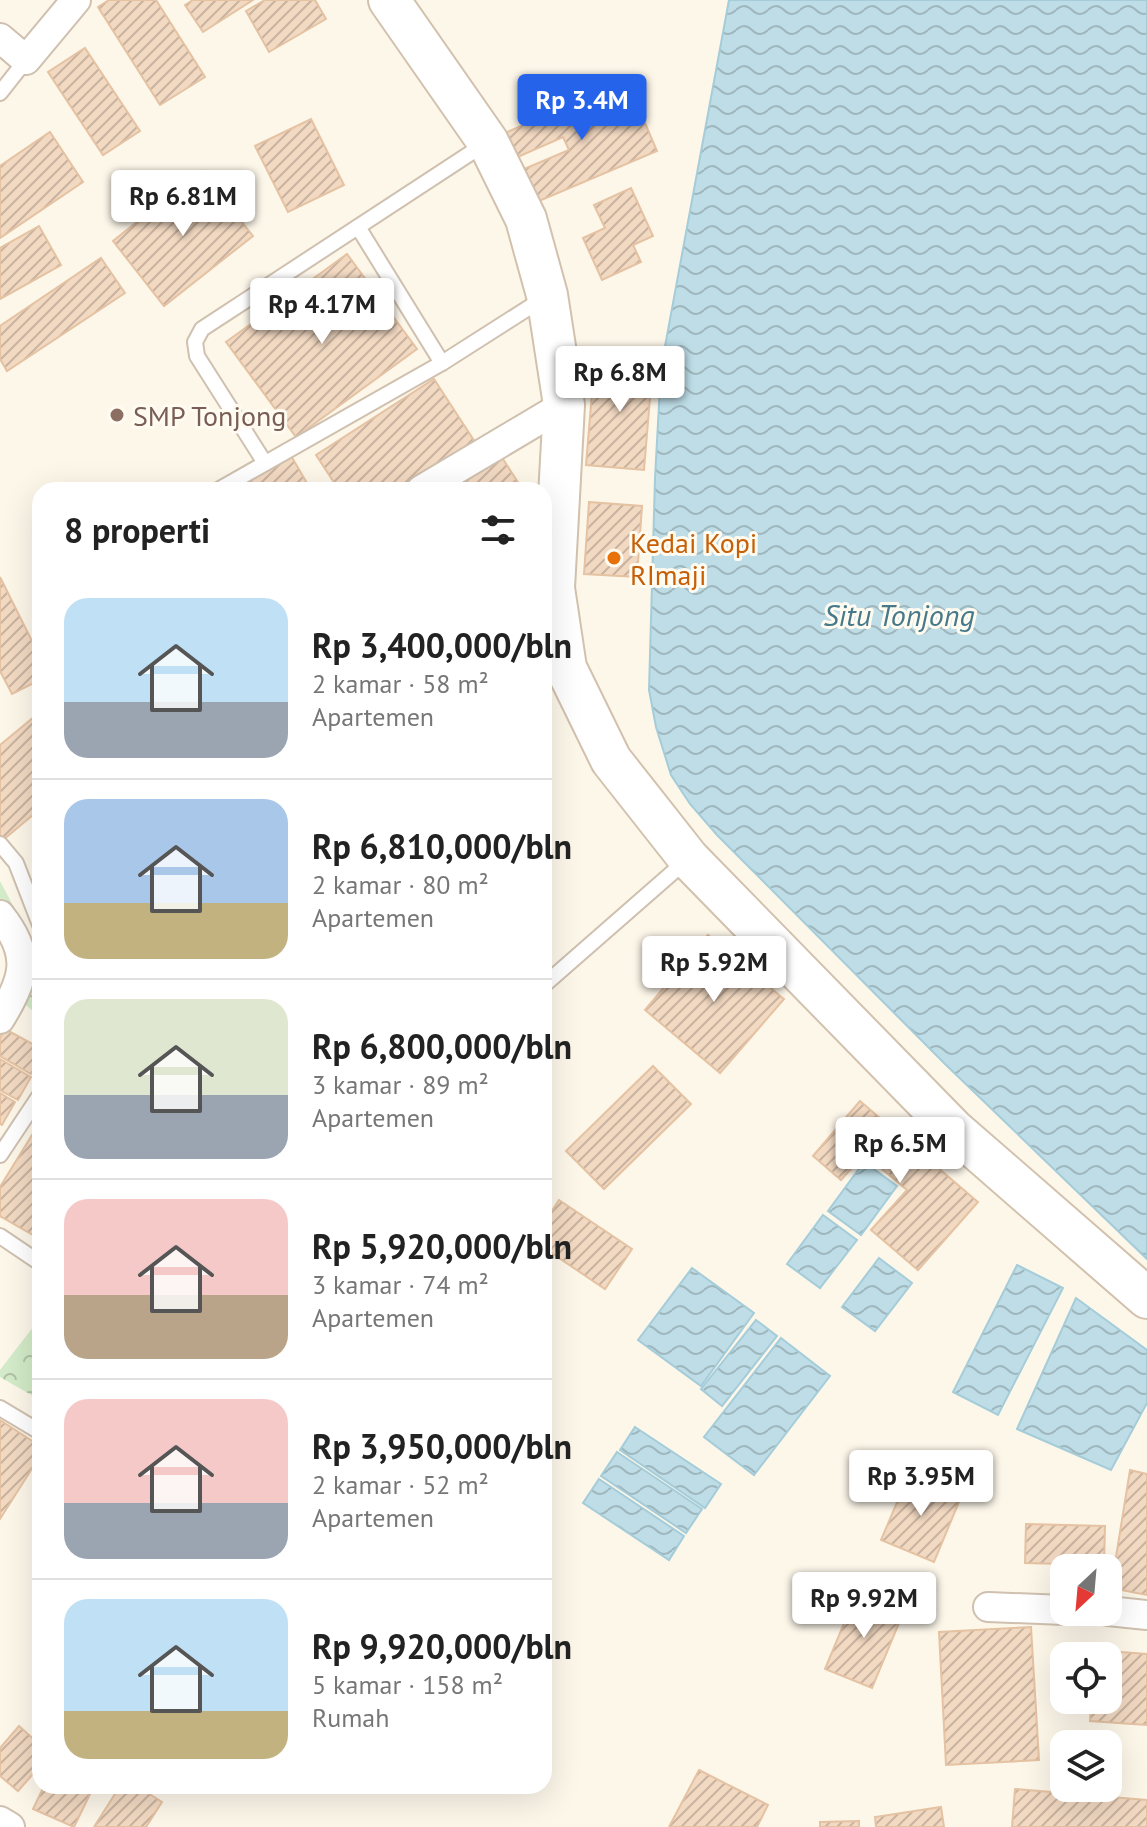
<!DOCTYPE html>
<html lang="id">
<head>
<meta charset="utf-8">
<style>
  :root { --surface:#fff; --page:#f6f6f6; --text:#222; --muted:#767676; --line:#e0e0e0; --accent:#2563eb }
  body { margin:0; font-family:"PT Sans",sans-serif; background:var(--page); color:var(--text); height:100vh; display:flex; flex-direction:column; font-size:30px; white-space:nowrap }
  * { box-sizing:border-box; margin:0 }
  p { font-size:26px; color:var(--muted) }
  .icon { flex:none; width:44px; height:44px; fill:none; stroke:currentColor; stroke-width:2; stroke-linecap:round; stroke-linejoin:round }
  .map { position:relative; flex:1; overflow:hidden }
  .panel { position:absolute; left:32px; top:482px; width:520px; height:1312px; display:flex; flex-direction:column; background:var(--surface); border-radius:24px; box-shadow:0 8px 32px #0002 }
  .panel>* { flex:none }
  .needle { width:52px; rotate:206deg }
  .buttons { position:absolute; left:1050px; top:1554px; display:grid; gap:16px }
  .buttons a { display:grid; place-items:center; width:72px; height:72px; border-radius:16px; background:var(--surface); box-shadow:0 8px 32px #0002; font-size:40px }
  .price { position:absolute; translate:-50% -68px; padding:0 18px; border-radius:8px; background:#fff; color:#222; font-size:26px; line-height:52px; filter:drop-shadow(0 2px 4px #0008) }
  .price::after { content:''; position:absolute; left:50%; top:48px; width:24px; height:18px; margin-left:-12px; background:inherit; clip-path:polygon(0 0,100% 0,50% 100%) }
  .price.on { background:var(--accent); color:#fff }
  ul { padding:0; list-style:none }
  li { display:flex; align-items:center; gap:24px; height:200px; padding:0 32px }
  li+li { border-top:2px solid var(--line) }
  li span { display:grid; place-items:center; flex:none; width:224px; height:160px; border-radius:24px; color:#555 }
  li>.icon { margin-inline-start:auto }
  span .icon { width:96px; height:96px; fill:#fffc; stroke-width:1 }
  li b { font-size:34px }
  h2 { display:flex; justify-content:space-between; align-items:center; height:96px; padding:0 32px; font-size:34px }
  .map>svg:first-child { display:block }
  .park { fill:url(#park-crowns) }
  .water { fill:url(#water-waves); stroke:#a4ccd9; stroke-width:2 }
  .building { fill:url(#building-hatch); stroke:#e5c2a2; stroke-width:2 }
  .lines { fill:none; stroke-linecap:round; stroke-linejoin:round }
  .service-casing { stroke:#cfc0af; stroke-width:18 }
  .minor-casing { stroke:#cfc0af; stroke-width:32 }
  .secondary-casing { stroke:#d2c1ad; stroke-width:44 }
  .service { stroke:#fff; stroke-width:14 }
  .minor { stroke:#fff; stroke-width:28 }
  .secondary { stroke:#fff; stroke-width:40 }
  .education-dot { fill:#8d6e63; stroke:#fffbf1; stroke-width:3 }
  .food-dot { fill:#e8710a; stroke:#fffbf1; stroke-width:3 }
  .labels { text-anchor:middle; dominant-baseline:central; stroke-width:6; stroke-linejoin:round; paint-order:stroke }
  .education-label { font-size:28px; fill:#785e54; stroke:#fffbf1; text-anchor:start }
  .food-label { font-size:28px; fill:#c56008; stroke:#fffbf1; text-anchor:start }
  .water-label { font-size:30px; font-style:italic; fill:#467a8b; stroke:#fffbf1 }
</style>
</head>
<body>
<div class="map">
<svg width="1147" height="1827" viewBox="0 0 1147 1827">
  <defs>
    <pattern id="park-crowns" width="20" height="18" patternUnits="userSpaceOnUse" patternTransform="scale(2)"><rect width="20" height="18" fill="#d3ebc8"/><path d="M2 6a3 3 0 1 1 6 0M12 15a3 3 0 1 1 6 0" fill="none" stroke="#b0c2a5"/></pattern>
    <pattern id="water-waves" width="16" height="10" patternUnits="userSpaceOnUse" patternTransform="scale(2)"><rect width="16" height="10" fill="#bedde7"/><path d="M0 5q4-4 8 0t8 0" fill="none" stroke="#9fb7bd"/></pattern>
    <pattern id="building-hatch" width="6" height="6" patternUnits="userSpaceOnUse" patternTransform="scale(2)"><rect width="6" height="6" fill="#f2d9c2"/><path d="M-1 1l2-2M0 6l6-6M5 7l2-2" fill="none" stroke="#c9b3a0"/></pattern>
  </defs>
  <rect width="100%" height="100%" fill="#fdf7ea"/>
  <!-- park -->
  <g class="park">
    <polygon points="0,881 40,956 40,1017 21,1001 0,908"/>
    <polygon points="40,1318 40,1400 0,1377 0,1370"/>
  </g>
  <!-- water -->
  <g class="water">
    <polygon points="729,0 1147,0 1147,1259 945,1064 717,835 690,804 671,775 656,727 649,690 655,478 661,368"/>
    <polygon points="864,1162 897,1186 861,1235 828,1211"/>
    <polygon points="823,1215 857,1240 820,1288 787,1264"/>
    <polygon points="879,1258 912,1283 875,1331 842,1307"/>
    <polygon points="1017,1265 1063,1288 998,1415 953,1392"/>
    <polygon points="692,1268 754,1313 701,1386 638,1340"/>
    <polygon points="1076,1298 1147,1350 1147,1403 1111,1470 1017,1429"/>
    <polygon points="756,1320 777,1336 722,1406 701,1389"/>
    <polygon points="781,1338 830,1376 754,1475 704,1437"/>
    <polygon points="635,1427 721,1484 705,1508 620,1450"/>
    <polygon points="617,1452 702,1509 686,1533 601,1476"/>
    <polygon points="599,1479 684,1536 669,1560 583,1503"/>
  </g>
  <!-- building -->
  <g class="building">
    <polygon points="109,0 156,0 205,77 160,105 98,7"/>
    <polygon points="193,0 253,0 203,32 185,5"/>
    <polygon points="265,0 315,0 326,19 269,52 246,11"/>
    <polygon points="85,48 140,131 103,155 48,72"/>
    <polygon points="627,81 657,151 532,204 517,172 569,150 563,137 511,160 500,135"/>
    <polygon points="311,119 344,185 288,212 255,146"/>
    <polygon points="50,132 83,182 0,238 0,166"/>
    <polygon points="201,171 253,236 164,306 113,241"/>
    <polygon points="631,188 653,236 633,245 641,262 602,280 583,238 605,228 594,205"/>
    <polygon points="39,226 61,265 0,299 0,248"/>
    <polygon points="347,254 417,349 296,437 226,342"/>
    <polygon points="101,258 125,293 7,371 0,359 0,326"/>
    <polygon points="595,357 653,362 644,470 586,465"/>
    <polygon points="434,379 475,442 401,490 339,490 316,455"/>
    <polygon points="499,453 523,490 442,490"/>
    <polygon points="290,454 311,490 230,490"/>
    <polygon points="589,502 642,506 637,577 584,574"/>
    <polygon points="0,577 40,657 40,680 12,694 0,671"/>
    <polygon points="34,717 40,724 40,809 3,840 0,836 0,745"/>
    <polygon points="708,935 784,999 720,1073 645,1010"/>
    <polygon points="5,1029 40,1048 40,1059 31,1074 0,1056 0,1038"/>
    <polygon points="0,1059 31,1077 18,1100 0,1090"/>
    <polygon points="653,1066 691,1104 604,1189 566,1151"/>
    <polygon points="0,1093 15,1102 2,1125 0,1124"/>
    <polygon points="860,1101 978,1202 918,1270 871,1230 907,1190 864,1154 841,1180 813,1156"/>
    <polygon points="40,1122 40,1239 0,1216 0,1187"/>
    <polygon points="559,1200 632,1249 605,1289 544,1248 544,1223"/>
    <polygon points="0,1420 40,1446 40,1456 0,1519"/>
    <polygon points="1130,1470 1147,1474 1147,1595 1111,1588"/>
    <polygon points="909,1474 961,1497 934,1562 881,1540"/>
    <polygon points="1026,1524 1105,1526 1104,1565 1025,1563"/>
    <polygon points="857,1592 904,1611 872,1688 825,1669"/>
    <polygon points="1031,1627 1039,1760 946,1765 939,1632"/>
    <polygon points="1094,1650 1147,1654 1147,1725 1090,1721 1091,1700 1108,1700 1108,1656 1094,1656"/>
    <polygon points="19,1726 40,1745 40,1766 18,1791 0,1776 0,1748"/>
    <polygon points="699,1770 768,1805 757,1827 669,1827"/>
    <polygon points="44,1786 94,1786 74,1827 33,1809"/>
    <polygon points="120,1786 137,1786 162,1802 146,1827 94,1827"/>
    <polygon points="1015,1789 1147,1800 1147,1827 1012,1827"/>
    <polygon points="941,1807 944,1827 876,1827 875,1817"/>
    <polygon points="859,1821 859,1827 820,1827 820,1822"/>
  </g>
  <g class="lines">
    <defs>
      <g id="service">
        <polyline points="0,93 26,60"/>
        <polyline points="358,227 442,363"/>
        <polyline points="265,463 197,356 195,342 202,329 486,143"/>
        <polyline points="218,490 442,363 544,298"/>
        <polyline points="0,844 16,863 40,925"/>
        <polyline points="544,985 688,859"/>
        <polyline points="0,1155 40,1095"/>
        <polyline points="0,1236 40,1263"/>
        <polyline points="0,1408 40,1432"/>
      </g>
      <g id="minor">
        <polyline points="0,38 26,60 76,0"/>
        <polyline points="421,490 564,405"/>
        <path d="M0,915c32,40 25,63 0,104"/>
        <polyline points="988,1607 1064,1610"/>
        <polyline points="1108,1611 1147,1615"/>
        <polyline points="0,1821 10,1827"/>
      </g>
      <polyline id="secondary" points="389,0 488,142 526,219 547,295 564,405 554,588 566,668 611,760 689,859 953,1129 1147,1298"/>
    </defs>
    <!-- service casing -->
    <use href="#service" class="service-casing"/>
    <!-- minor casing -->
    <use href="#minor" class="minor-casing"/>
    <!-- secondary casing -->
    <use href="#secondary" class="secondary-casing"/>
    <!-- service -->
    <use href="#service" class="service"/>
    <!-- minor -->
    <use href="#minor" class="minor"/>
    <!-- secondary -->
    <use href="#secondary" class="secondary"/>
  </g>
  <!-- markers -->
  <circle class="education-dot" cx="117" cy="415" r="8"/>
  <circle class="food-dot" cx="614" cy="558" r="8"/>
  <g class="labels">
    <!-- education labels -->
    <g class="education-label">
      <text x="133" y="415">SMP Tonjong</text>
    </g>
    <!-- food labels -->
    <g class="food-label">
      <text x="630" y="542">Kedai Kopi<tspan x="630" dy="32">RImaji</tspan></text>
    </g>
    <!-- water labels -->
    <g class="water-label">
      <text x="899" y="614">Situ Tonjong</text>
    </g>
  </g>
</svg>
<div class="buttons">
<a><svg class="needle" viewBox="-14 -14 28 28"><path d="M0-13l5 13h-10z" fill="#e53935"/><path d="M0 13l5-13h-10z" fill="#767676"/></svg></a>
<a><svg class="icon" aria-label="locate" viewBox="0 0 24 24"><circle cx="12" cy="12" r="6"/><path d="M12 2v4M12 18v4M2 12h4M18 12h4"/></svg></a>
<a><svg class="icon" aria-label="layers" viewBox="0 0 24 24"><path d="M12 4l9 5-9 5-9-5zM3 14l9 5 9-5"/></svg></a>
</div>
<b class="price on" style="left:582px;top:142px">Rp 3.4M</b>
<b class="price" style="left:183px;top:238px">Rp 6.81M</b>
<b class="price" style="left:322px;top:346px">Rp 4.17M</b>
<b class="price" style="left:620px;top:414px">Rp 6.8M</b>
<b class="price" style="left:714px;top:1004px">Rp 5.92M</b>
<b class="price" style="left:900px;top:1185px">Rp 6.5M</b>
<b class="price" style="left:921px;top:1518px">Rp 3.95M</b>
<b class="price" style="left:864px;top:1640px">Rp 9.92M</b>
<section class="panel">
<h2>8 properti<svg class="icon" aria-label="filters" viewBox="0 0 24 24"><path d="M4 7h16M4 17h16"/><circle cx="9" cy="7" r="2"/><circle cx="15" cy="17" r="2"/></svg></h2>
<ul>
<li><span style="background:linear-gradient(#bfe0f5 65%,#9aa5b1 0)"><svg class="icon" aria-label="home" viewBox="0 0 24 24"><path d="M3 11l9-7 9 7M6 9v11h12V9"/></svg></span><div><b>Rp 3,400,000/bln</b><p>2 kamar · 58 m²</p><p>Apartemen</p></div></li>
<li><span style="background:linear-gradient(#a9c7e8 65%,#c2b280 0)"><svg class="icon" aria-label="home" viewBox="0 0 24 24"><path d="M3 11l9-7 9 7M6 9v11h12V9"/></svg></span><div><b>Rp 6,810,000/bln</b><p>2 kamar · 80 m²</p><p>Apartemen</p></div></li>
<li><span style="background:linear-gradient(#dfe7d0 60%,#9aa5b1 0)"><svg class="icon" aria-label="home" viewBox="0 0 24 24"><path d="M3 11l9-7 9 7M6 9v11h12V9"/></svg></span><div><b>Rp 6,800,000/bln</b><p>3 kamar · 89 m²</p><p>Apartemen</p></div></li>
<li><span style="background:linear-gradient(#f6c9c9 60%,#b9a48a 0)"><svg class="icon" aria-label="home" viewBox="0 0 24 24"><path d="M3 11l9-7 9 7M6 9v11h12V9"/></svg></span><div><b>Rp 5,920,000/bln</b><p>3 kamar · 74 m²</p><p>Apartemen</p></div></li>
<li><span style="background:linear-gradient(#f6c9c9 65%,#9aa5b1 0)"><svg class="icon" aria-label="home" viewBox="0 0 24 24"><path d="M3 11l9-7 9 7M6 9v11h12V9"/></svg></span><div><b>Rp 3,950,000/bln</b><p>2 kamar · 52 m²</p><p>Apartemen</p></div></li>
<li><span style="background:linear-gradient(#bfe0f5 70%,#c2b280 0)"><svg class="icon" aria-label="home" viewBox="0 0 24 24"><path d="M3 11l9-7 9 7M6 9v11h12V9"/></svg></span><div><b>Rp 9,920,000/bln</b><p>5 kamar · 158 m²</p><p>Rumah</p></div></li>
</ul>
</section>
</div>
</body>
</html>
